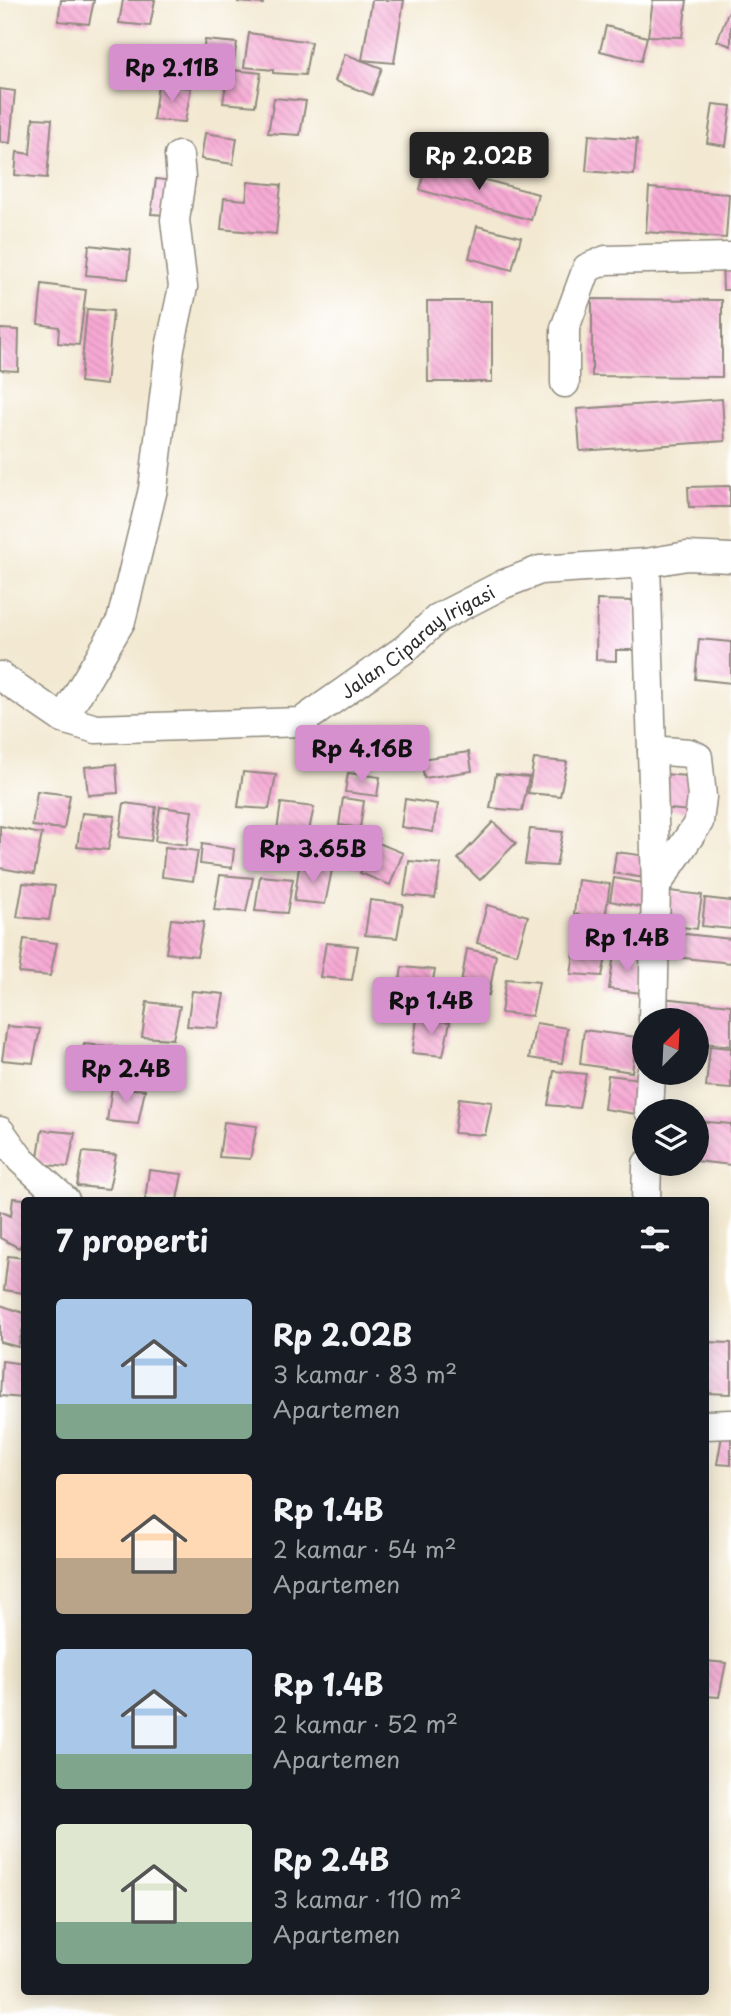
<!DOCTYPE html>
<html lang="id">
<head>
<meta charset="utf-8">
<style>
  :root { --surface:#171b24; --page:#20242c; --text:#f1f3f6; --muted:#9ea1a6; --accent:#d690ce }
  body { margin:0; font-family:"Playpen Sans",sans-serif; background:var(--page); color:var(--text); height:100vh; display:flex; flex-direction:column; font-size:26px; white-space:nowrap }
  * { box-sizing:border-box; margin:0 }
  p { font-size:23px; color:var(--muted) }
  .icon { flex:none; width:38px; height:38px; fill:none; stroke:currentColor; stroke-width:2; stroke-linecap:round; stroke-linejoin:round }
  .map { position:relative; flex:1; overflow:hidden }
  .drawer { position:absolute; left:21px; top:1197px; width:688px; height:798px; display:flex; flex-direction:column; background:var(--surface); border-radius:7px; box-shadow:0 4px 18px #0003 }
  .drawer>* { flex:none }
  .needle { width:46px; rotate:24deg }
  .buttons { position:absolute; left:632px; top:1008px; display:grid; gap:14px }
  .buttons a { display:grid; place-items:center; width:77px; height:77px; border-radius:50%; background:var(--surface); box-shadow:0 4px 18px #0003; font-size:35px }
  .price { position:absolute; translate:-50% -60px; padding:0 16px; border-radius:7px; background:var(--accent); color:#111; font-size:23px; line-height:46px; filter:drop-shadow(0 2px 4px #0008) }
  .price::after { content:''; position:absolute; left:50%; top:42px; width:21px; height:16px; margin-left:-10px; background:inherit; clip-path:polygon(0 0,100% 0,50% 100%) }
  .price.active { background:#222; color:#fff }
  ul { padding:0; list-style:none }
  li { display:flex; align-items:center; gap:21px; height:175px; padding:0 35px }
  li span { display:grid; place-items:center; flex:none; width:196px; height:140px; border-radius:7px; color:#555 }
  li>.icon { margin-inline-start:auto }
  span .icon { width:84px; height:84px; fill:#fffc; stroke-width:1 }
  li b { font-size:30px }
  h2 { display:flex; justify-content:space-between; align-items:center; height:84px; padding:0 35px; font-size:30px }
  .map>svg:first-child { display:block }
  .building { fill:url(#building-back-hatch) }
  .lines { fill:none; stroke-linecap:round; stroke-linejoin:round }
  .minor-casing { stroke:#8f8a7e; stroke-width:31 }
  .minor { stroke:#fff; stroke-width:28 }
  .labels { text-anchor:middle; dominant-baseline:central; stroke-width:7; stroke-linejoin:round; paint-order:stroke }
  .street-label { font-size:18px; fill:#2b2b2b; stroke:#fff }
</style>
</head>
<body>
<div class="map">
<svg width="731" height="2016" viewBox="0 0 731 2016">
  <defs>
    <pattern id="building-back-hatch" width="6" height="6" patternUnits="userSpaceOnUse" patternTransform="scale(1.75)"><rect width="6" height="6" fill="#f6a8d3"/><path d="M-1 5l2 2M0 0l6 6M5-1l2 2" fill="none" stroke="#d391b5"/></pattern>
  </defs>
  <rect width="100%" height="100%" fill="#fff"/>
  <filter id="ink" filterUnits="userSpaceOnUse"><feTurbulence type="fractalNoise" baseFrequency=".0143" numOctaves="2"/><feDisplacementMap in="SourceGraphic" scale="14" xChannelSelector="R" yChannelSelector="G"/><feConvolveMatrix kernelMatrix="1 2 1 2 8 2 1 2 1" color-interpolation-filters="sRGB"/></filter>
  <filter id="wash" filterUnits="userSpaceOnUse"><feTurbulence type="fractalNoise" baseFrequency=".00686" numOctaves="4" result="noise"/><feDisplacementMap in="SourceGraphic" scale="28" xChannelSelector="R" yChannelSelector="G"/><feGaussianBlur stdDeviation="1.57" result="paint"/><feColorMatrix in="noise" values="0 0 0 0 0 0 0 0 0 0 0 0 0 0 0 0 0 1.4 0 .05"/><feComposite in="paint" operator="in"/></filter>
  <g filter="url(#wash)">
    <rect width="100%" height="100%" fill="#f3e9d2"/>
    <g id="blocks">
      <!-- building -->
      <g class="building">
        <polygon points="61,0 94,0 89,24 58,21"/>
        <polygon points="123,0 155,0 150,26 119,23"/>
        <polygon points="238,0 263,0 263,4 238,2"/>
        <polygon points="372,0 404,0 394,63 362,60"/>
        <polygon points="653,0 687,0 682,37 648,36"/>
        <polygon points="731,5 731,46 717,41"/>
        <polygon points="606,26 647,37 641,61 600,51"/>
        <polygon points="249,33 311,42 305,75 273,73 273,70 244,67"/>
        <polygon points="205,40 237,43 232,70 261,73 255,106 223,103 227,77 199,74"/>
        <polygon points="345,54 382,68 372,95 335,81"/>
        <polygon points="158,85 191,88 185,122 153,120"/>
        <polygon points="0,89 15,91 10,143 0,142"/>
        <polygon points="274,98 306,101 300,135 268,133"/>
        <polygon points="713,104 731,106 726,146 707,143"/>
        <polygon points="33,118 52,119 47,178 15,175 17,152 30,154"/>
        <polygon points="205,133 237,138 233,164 201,159"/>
        <polygon points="589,135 637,139 634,175 586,171"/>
        <polygon points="426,164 538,194 531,220 420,190"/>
        <polygon points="156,179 189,183 183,216 151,214"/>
        <polygon points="248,182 281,185 276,234 221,229 224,198 246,200"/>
        <polygon points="649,188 729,194 726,238 646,232"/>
        <polygon points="477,226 521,237 512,270 469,258"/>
        <polygon points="89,245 131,250 128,279 86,275"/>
        <polygon points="722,260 731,260 731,290 723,290"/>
        <polygon points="42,284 86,290 79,345 58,343 59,327 38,324"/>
        <polygon points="592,299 722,300 722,377 592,376"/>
        <polygon points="427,301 492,301 492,382 428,382"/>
        <polygon points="87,309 113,311 106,385 80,382"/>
        <polygon points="0,329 19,330 18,371 0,370"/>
        <polygon points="722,399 725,441 580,451 577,409"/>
        <polygon points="730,486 730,507 689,507 688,487"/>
        <polygon points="597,600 635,601 634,650 616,650 616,661 596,660"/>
        <polygon points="699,639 731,642 731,683 695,679"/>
        <polygon points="469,752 472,771 424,778 421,759"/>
        <polygon points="534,759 567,762 560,796 528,793"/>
        <polygon points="116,764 118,793 88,795 85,767"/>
        <polygon points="243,772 276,775 269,809 238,807"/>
        <polygon points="348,773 380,777 377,796 345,792"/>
        <polygon points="496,774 529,777 522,811 490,808"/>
        <polygon points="664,774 697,777 690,811 659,808"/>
        <polygon points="37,791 70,795 64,829 32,826"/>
        <polygon points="343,798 364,801 360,828 339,825"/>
        <polygon points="405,799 437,804 433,832 401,827"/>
        <polygon points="124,803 156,807 151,841 119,837"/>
        <polygon points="281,803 314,807 307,840 276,837"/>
        <polygon points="160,807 192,811 187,845 155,841"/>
        <polygon points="82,813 115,816 108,850 77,847"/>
        <polygon points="493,822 516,843 480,880 458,859"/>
        <polygon points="0,826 42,834 34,874 0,868"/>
        <polygon points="349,828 379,839 378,843 403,853 390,885 360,873 362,870 336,860"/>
        <polygon points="530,829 563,832 556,866 525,864"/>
        <polygon points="202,844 234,849 232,868 200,864"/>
        <polygon points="165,847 198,851 193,881 162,877"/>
        <polygon points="616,852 648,856 645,878 613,873"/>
        <polygon points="409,861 441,864 435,898 404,895"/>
        <polygon points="299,867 332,870 325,904 294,901"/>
        <polygon points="220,875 253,878 246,912 214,910"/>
        <polygon points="260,876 293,879 287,913 255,911"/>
        <polygon points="614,878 649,884 645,908 610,901"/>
        <polygon points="578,880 610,884 605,919 574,914"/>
        <polygon points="23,883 55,886 49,920 17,917"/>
        <polygon points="670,891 702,895 697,929 665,925"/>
        <polygon points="705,898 731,901 731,929 702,926"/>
        <polygon points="370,900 403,904 397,938 365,935"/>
        <polygon points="487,905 528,916 517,954 477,943"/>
        <polygon points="171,919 204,922 197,956 166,953"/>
        <polygon points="667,932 731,939 731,963 665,956"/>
        <polygon points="24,939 57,943 50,976 19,973"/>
        <polygon points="576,939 609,943 602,976 571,974"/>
        <polygon points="326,943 358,946 352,980 320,977"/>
        <polygon points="467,949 496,955 489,995 460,989"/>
        <polygon points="614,954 646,959 641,993 609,989"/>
        <polygon points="402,967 435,970 428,1004 397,1001"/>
        <polygon points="506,979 539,982 532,1016 501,1013"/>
        <polygon points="192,991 224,994 218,1028 187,1026"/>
        <polygon points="661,998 731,1005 731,1046 696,1042 696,1020 659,1020"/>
        <polygon points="147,1002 180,1006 173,1039 142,1037"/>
        <polygon points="417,1019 450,1022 443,1056 412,1053"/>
        <polygon points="536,1023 567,1028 562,1063 529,1058"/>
        <polygon points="7,1026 40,1029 33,1063 2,1060"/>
        <polygon points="584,1030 637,1037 632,1072 580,1064"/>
        <polygon points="84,1044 117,1047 110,1081 79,1078"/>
        <polygon points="710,1046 731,1048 731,1089 706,1087"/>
        <polygon points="554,1071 586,1074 579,1108 548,1105"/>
        <polygon points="608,1075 640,1079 636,1114 604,1109"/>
        <polygon points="112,1087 145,1090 138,1124 107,1121"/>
        <polygon points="459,1098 492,1102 485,1135 454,1133"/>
        <polygon points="696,1121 731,1124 731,1165 696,1161"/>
        <polygon points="224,1122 257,1126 250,1159 219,1157"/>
        <polygon points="42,1130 75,1133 68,1167 37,1164"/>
        <polygon points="83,1152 116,1155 109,1189 77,1186"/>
        <polygon points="149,1170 182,1174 177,1200 145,1200"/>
        <polygon points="13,1198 24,1199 24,1238 19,1248 0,1238 0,1211 11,1216"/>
        <polygon points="8,1256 24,1258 24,1293 4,1290"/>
        <polygon points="0,1305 24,1313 24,1325 18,1347 0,1342"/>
        <polygon points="705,1342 731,1343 731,1394 705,1393"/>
        <polygon points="2,1361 24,1364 24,1398 0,1396"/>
        <polygon points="723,1430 731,1431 731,1465 717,1464"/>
        <polygon points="705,1661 726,1663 719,1697 705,1696"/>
      </g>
    </g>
  </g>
  <g filter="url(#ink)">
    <use href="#blocks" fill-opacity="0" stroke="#8f8a7e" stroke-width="2"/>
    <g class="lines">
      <defs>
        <g id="minor">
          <polyline points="565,383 565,328 587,268 606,260 731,257"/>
          <polyline points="646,563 652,750 689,753 698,757 702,797 699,822 656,886 653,1020"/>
          <path id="s1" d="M0,676l63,43 33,10 205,-7 104,-73 33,-31 66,-34 36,-14 106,-7 41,-7 44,2"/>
          <polyline points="63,719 121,621 153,489 170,348 183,287 175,220 181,178 179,156"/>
          <polyline points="652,750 656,886"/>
          <polyline points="649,1111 651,1073"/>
          <polyline points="0,1131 21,1160 65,1200"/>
          <polyline points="646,1200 647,1164"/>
          <polyline points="705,1425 731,1424"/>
        </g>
      </defs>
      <!-- minor casing -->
      <use href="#minor" class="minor-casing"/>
      <!-- minor -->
      <use href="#minor" class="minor"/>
    </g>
  </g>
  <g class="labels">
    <!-- street labels -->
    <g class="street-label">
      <text stroke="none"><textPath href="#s1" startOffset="458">Jalan Ciparay Irigasi</textPath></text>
    </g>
  </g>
</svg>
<div class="buttons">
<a><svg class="needle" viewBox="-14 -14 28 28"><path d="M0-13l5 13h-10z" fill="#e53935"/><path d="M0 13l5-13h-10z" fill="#9ea1a6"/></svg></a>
<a><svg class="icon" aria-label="layers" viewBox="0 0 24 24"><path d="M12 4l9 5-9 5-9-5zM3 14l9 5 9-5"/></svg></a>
</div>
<b class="price" style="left:172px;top:104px">Rp 2.11B</b>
<b class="price active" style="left:479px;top:192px">Rp 2.02B</b>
<b class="price" style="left:362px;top:785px">Rp 4.16B</b>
<b class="price" style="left:313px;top:885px">Rp 3.65B</b>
<b class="price" style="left:627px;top:974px">Rp 1.4B</b>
<b class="price" style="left:431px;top:1037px">Rp 1.4B</b>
<b class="price" style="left:126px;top:1105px">Rp 2.4B</b>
<section class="drawer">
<h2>7 properti<svg class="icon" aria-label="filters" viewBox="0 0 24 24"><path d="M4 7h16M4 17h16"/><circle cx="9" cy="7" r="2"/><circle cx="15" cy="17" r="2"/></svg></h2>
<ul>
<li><span style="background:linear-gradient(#a9c7e8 75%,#7fa58c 0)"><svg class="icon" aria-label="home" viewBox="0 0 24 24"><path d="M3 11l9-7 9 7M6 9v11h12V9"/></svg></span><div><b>Rp 2.02B</b><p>3 kamar · 83 m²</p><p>Apartemen</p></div></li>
<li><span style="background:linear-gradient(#ffd9b3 60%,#b9a48a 0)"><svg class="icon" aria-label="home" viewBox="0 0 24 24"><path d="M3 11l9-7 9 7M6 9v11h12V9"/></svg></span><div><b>Rp 1.4B</b><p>2 kamar · 54 m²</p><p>Apartemen</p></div></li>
<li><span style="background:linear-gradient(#a9c7e8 75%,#7fa58c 0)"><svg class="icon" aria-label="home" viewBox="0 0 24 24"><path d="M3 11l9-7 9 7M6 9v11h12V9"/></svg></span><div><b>Rp 1.4B</b><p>2 kamar · 52 m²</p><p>Apartemen</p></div></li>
<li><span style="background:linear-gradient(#dfe7d0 70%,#7fa58c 0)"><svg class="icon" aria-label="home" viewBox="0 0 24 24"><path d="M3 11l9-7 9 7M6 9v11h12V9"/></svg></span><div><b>Rp 2.4B</b><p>3 kamar · 110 m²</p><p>Apartemen</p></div></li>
</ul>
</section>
</div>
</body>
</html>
